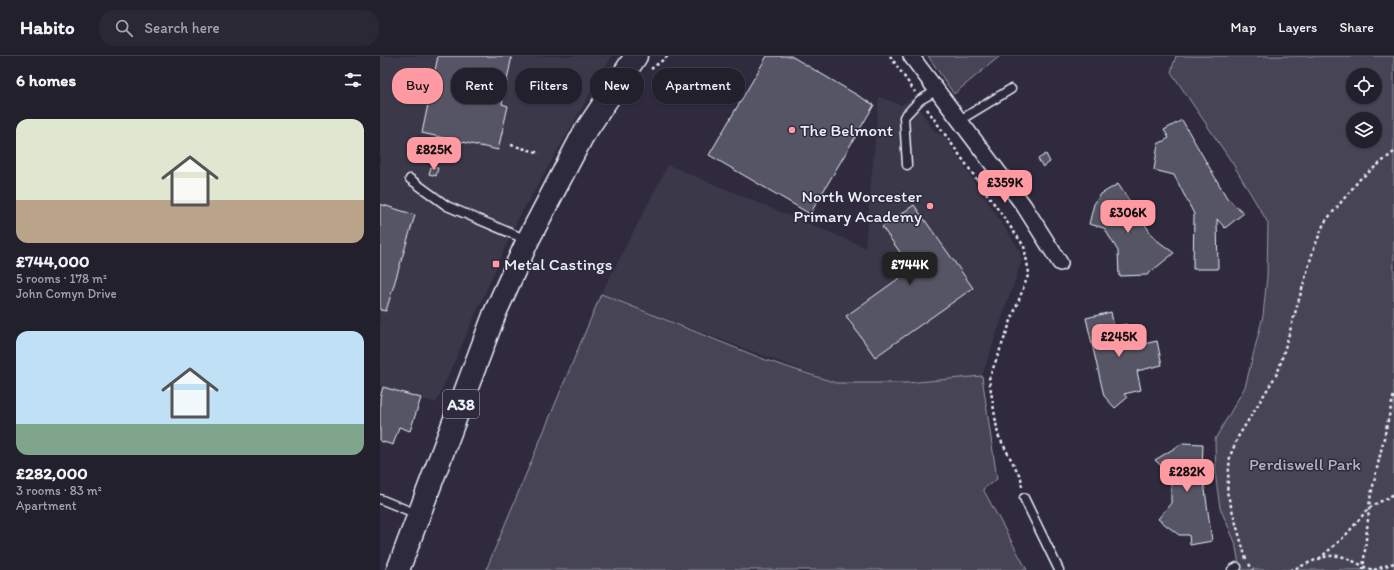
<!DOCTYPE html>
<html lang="en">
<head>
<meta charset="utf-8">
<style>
  :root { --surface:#23202e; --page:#2b2836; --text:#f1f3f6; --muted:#a3a3aa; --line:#403e4a; --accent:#ff9aa2 }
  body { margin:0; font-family:Itim,sans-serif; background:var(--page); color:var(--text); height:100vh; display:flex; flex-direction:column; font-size:15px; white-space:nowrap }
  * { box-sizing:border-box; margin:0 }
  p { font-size:13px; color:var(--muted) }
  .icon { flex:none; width:22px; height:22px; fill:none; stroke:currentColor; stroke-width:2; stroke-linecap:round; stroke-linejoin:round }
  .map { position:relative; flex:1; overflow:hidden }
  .sheet { display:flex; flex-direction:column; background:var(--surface); width:380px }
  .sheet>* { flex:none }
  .top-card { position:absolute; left:12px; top:12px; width:380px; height:36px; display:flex; gap:8px }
  .fabs { position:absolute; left:966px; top:12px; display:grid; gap:8px }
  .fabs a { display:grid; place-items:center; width:36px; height:36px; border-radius:50%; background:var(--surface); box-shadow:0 1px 3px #0004,0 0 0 1px var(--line); font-size:20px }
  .price { position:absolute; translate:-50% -34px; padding:0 9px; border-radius:8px; background:var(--accent); color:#111; font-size:13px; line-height:26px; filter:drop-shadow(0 1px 2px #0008) }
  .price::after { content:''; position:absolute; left:50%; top:24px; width:12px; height:9px; margin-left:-6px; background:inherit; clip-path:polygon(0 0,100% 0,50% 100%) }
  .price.active { background:#222; color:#fff }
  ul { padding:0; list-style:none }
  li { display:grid; align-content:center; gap:8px; height:212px; padding:0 16px }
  li span { display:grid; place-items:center; height:124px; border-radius:12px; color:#555 }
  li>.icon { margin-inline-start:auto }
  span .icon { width:72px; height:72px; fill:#fffc; stroke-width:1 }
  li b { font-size:17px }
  h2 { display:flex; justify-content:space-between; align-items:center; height:48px; padding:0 16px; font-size:17px }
  .tag { padding:0 14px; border-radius:16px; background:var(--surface); box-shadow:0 1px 3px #0004,0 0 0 1px var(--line); font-size:14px; line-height:36px }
  .tag.active { background:var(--accent); color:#111 }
  header { display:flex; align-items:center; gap:24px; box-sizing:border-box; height:56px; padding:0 20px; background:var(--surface); border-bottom:1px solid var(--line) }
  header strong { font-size:19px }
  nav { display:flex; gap:22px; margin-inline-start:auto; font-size:14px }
  .search { width:280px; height:36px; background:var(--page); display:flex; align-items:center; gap:10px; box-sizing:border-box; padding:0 14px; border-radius:16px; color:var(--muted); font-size:15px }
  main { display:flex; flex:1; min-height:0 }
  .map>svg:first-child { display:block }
  .built { fill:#3b3749 }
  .green { fill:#464455; stroke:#979aa6; fill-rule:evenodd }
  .building { fill:#575565; stroke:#e8f1f8 }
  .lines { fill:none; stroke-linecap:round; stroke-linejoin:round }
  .lane-casing { stroke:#e8f1f8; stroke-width:11 }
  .street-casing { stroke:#e8f1f8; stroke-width:18 }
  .primary-casing { stroke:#e8f1f8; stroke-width:25 }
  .path { stroke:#e8f1f8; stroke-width:2.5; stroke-dasharray:3 3; stroke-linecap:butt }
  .lane { stroke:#2f2a3d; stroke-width:8 }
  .street { stroke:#2f2a3d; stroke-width:15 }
  .primary { stroke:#2f2a3d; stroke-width:22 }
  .poi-dot { fill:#ff9aa2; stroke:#2f2a3d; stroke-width:1.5 }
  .labels { text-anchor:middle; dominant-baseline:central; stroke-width:3; stroke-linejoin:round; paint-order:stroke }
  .shield { fill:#2f2a3d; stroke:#b0b5c0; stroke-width:1 }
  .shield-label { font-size:16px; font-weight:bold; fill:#e8f1f8 }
  .poi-label { font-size:17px; fill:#e8f1f8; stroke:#2f2a3d; text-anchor:start }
  .park-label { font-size:17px; fill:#afb4bf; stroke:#2f2a3d }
</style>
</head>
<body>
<header>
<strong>Habito</strong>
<div class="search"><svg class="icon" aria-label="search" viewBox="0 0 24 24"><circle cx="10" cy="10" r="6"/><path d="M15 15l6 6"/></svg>Search here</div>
<nav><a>Map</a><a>Layers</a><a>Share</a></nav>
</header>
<main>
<section class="sheet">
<h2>6 homes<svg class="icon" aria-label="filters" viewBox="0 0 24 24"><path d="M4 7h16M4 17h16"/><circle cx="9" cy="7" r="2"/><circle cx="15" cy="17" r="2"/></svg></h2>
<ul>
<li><span style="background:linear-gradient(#dfe7d0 65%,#b9a48a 0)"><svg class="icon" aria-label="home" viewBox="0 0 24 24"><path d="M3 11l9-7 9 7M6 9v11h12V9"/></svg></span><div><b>£744,000</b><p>5 rooms · 178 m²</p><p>John Comyn Drive</p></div></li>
<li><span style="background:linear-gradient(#bfe0f5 75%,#7fa58c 0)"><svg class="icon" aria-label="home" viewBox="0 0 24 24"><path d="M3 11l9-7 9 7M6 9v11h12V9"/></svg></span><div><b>£282,000</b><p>3 rooms · 83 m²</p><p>Apartment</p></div></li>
</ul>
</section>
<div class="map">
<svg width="1014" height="514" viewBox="0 0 1014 514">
  <rect width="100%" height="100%" fill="#2f2a3d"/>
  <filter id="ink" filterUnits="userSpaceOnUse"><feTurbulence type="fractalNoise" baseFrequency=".025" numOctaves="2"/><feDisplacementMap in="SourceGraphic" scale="8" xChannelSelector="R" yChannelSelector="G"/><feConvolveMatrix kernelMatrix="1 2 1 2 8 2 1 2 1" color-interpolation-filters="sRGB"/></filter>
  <g filter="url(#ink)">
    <!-- built -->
    <g class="built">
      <polygon points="0,0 232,0 138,163 56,347 0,330"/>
      <polygon points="499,41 521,49 533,42 554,75 564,80 639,193 642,204 602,320 527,327 456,327 221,238 288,109 485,191"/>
    </g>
    <!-- green -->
    <g class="green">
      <polygon points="548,0 620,0 574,38"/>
      <path d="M796,0h218v514h-154l-5,-28 -15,-34 -4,-28 -1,-41 30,-52 18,-71 4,-40 1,-53 -35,-59 -62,-92zM973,19h22v22h-22zM973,63h22v22h-22z"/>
      <polygon points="221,238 386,304 456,327 527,327 602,320 617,423 603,433 647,514 106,514"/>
    </g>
    <!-- building -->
    <g class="building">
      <polygon points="58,0 132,0 122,48 128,50 118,94 42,77"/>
      <polygon points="387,0 411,0 494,49 430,158 329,99"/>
      <polygon points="802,64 847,142 864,157 845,172 837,163 838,213 813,213 814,158 794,119 774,114 778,88 789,82 784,74"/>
      <polygon points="666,98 670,106 663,111 658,103"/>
      <polygon points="51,111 58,112 56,120 49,118"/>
      <polygon points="738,128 774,182 794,197 767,219 739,220 738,195 724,172 709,168 714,148 721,138"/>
      <polygon points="0,148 35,159 6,255 0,254"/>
      <polygon points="534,149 593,232 495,301 466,260 532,213 502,171"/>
      <polygon points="731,256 734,271 746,268 751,291 777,285 782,309 757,315 761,334 744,338 747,342 735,352 724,340 706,262"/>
      <polygon points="3,331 41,342 30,375 19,371 13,389 0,385 0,342"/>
      <polygon points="803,387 823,388 822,412 832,485 810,489 809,479 799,479 778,463 791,447 791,419 775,404"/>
    </g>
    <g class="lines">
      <defs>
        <g id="lane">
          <polyline points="580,64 631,33"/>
          <polyline points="527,109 524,61 540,44 556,35"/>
          <polyline points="30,123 67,150 147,184"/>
          <polyline points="644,442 679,514"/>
          <polyline points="0,443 39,459"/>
          <polyline points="852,514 857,511"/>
        </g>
        <polyline id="street" points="531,0 644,150 680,207"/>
        <polyline id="primary" points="18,514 115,257 148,184 203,79 256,0"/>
      </defs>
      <!-- lane casing -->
      <use href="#lane" class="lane-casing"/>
      <!-- street casing -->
      <use href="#street" class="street-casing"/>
      <!-- primary casing -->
      <use href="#primary" class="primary-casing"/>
      <!-- path -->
      <g class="path">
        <polyline points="510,0 535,36"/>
        <polyline points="271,13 288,0"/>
        <polyline points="547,53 644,190 649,217 609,323 618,379 641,422 642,431"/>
        <polyline points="131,89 160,97"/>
        <polyline points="866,503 847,436 850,400 858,381 898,316 933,195 944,167 980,123 1014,96"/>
        <polyline points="939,503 965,480 989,452 1014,438"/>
        <polyline points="869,508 873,514"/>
        <path d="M910,514c16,-4 31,-16 48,-14 12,1 23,11 35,14"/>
        <polyline points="983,514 990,443 1014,338"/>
        <polyline points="994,514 1014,507"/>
      </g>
      <!-- lane -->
      <use href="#lane" class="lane"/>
      <!-- street -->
      <use href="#street" class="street"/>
      <!-- primary -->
      <use href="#primary" class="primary"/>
    </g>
  </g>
  <!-- markers -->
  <g class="poi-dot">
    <circle cx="412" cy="74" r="4"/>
    <circle cx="550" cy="150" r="4"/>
    <rect x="112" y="204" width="8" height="8" rx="2"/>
  </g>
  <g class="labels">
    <!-- shield labels -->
    <rect class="shield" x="63" y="334" width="36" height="28" rx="3"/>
    <g class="shield-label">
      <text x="81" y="348">A38</text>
    </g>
    <!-- poi labels -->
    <g class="poi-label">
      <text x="420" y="74">The Belmont</text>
      <text x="542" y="140" text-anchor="end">North Worcester<tspan x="542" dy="20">Primary Academy</tspan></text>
      <text x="124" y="208">Metal Castings</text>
    </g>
    <!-- park labels -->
    <g class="park-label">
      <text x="925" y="408">Perdiswell Park</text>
    </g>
  </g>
</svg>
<div class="fabs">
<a><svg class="icon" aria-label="locate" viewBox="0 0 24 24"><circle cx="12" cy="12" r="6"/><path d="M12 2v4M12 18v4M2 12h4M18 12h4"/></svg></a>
<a><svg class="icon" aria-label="layers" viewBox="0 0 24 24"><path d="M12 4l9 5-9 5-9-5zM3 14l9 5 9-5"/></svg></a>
</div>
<b class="price" style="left:54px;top:115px">£825K</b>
<b class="price" style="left:625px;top:148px">£359K</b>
<b class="price" style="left:748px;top:178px">£306K</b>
<b class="price active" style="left:530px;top:230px">£744K</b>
<b class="price" style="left:739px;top:302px">£245K</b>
<b class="price" style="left:807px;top:437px">£282K</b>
<div class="top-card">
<a class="tag active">Buy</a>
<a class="tag">Rent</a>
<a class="tag">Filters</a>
<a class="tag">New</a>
<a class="tag">Apartment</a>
</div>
</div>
</main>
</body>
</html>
